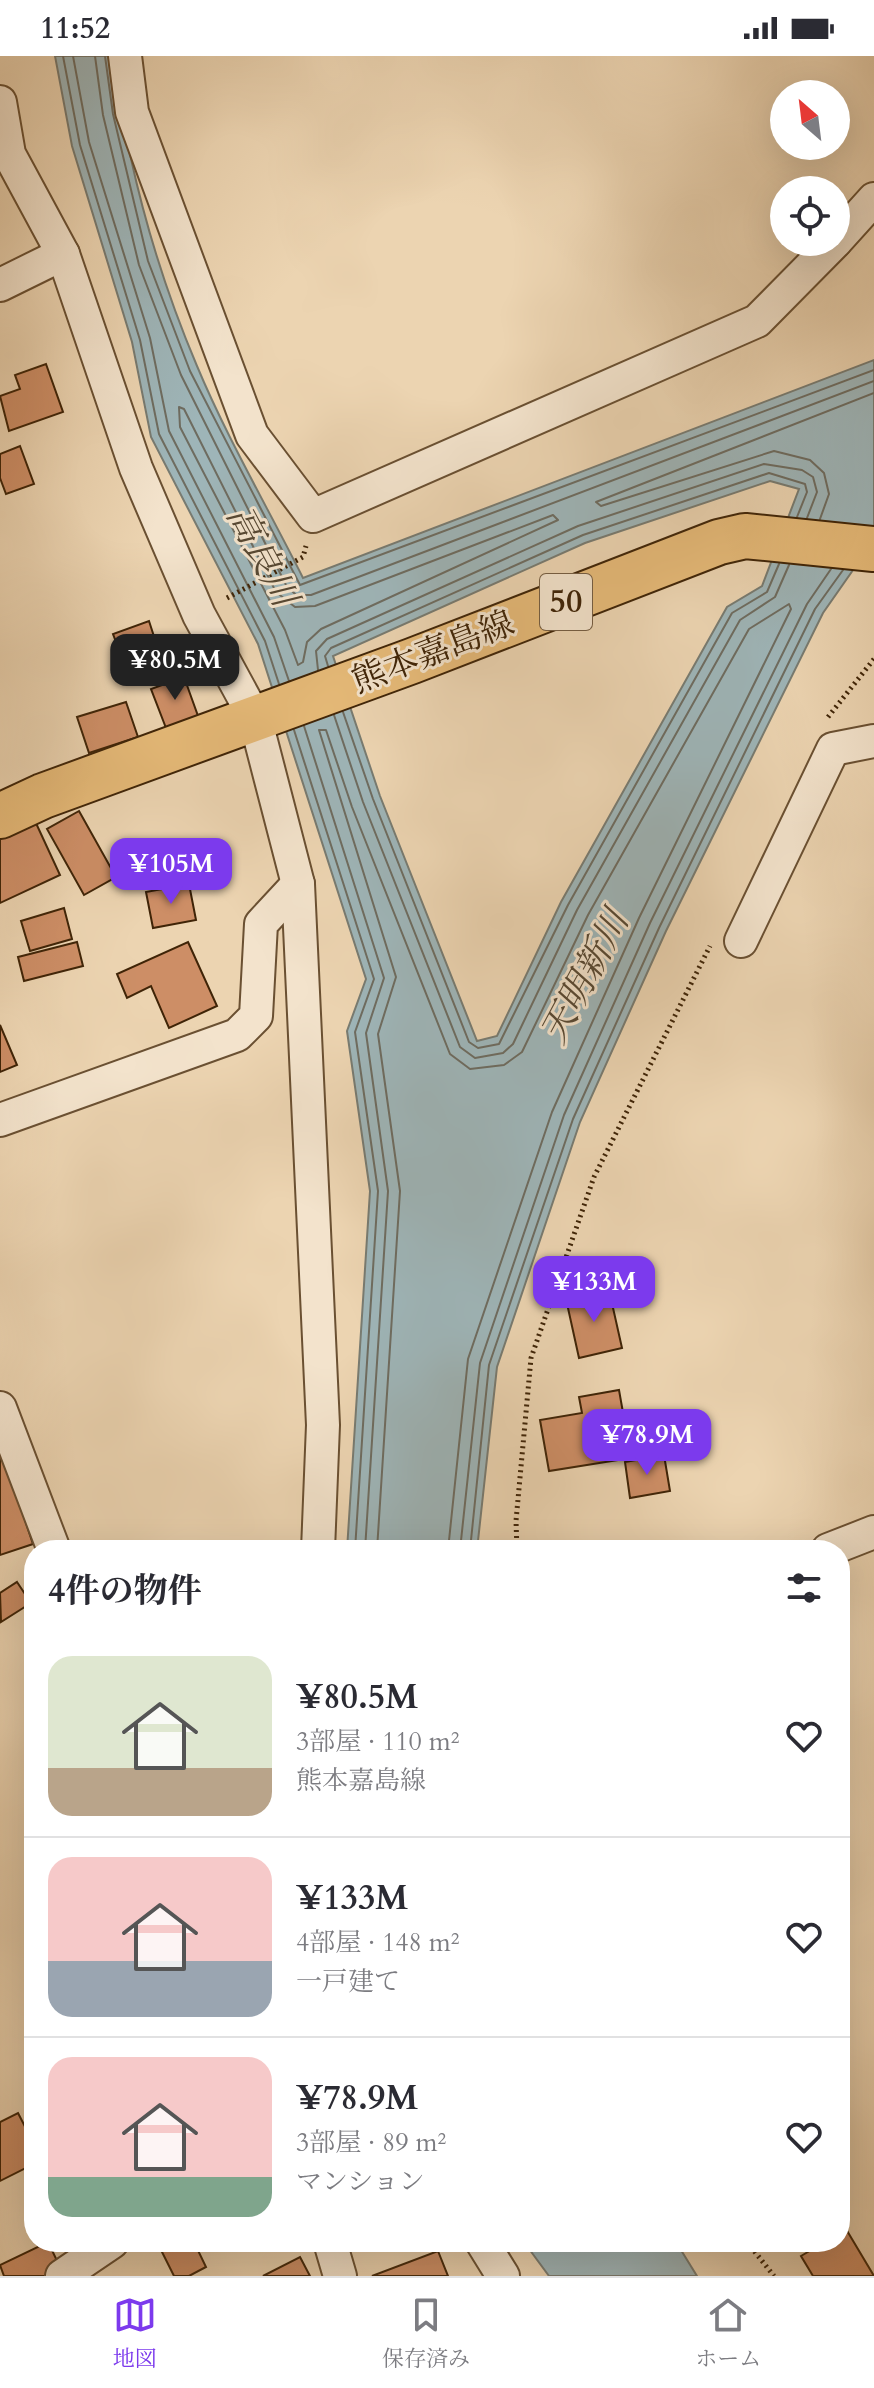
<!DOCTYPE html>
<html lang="ja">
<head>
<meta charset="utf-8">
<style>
  :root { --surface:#fff; --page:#f2f2f3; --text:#2b2b33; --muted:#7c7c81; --line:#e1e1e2; --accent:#7c3aed }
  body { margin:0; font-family:Cardo,"Noto Serif JP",serif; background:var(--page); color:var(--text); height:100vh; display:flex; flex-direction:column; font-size:30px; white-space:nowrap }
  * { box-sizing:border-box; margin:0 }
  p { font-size:26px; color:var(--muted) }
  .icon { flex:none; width:44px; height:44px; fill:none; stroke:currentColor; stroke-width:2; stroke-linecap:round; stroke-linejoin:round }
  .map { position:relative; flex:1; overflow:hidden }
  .drawer { position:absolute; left:24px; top:1484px; width:826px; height:712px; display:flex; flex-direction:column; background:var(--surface); border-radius:32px; box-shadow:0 8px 32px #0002 }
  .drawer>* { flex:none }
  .needle { width:52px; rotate:332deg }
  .buttons { position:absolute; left:770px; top:24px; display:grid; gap:16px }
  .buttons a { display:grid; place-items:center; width:80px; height:80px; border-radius:50%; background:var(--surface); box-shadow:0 8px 32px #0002; font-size:40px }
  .price { position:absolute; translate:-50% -68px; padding:0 18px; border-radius:16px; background:var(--accent); color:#fff; font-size:26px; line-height:52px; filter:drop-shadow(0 2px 4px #0008) }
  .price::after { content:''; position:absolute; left:50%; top:48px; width:24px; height:18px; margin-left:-12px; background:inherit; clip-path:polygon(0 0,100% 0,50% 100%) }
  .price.selected { background:#222; color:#fff }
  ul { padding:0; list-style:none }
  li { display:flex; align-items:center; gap:24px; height:200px; padding:0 24px }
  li+li { border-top:2px solid var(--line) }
  li span { display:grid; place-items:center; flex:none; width:224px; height:160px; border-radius:24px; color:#555 }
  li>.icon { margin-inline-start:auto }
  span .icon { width:96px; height:96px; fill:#fffc; stroke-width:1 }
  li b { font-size:34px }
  h2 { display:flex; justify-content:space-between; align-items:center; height:96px; padding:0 24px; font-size:34px }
  .status { display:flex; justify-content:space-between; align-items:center; height:56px; padding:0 40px; background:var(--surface); direction:ltr }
  .status svg { height:22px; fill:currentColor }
  .tab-bar { display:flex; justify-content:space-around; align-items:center; height:112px; border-top:2px solid var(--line); background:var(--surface); font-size:22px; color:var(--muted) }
  .tab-bar a { display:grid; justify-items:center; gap:4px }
  .tab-bar .selected { color:var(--accent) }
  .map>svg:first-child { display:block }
  .water { fill:#9eb5b8; stroke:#787b71; stroke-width:2; fill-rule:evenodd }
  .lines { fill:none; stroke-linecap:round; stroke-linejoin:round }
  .shore { stroke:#6e6c60; stroke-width:2 }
  .building { fill:#cd8e66; stroke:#3f2407; stroke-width:2 }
  .minor-casing { stroke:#6a5032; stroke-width:36 }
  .primary-casing { stroke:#3f2407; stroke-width:48 }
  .path { stroke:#3f2407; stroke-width:5; stroke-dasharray:2 4; stroke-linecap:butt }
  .minor { stroke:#f3e3cc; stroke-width:32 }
  .primary { stroke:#e6ba78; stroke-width:44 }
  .labels { text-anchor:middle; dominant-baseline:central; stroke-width:6; stroke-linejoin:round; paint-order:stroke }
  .shield { fill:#f3e3cc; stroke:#755d42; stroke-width:2 }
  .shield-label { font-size:32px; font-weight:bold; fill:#3f2407 }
  .street-label { font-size:34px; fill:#3f2407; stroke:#f3e3cc }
  .water-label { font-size:36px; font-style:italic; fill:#574833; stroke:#f3e3cc }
</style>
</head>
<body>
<div class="status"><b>11:52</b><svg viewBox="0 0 49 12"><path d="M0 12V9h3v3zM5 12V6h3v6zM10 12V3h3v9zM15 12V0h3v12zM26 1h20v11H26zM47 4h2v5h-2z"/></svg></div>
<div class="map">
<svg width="874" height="2220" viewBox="0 0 874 2220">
  <rect width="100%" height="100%" fill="#ecd4b1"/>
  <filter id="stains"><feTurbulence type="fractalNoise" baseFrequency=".0025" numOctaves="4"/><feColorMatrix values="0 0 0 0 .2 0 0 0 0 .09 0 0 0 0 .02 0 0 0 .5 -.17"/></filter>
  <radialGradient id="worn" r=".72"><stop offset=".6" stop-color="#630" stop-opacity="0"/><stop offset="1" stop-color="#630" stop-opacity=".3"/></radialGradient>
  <!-- water -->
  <g class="water">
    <path d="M55,0h58c14,106 42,211 84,310 30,72 71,142 106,212l571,-218v180l-51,73 -157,318 -86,191 -83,245 -20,183h-130l23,-359 -23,-160 19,-52 -108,-335 -107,-207 -19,-95 -60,-196zM770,425l29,8 -37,97 -35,21 -166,295 -64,134 -20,5 -97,-245 -47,-140 252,-113z"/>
    <polygon points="524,2186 676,2186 697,2220 549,2220"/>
  </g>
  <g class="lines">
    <!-- shore -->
    <g class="shore">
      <polyline points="63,0 80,89 140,284 159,378 265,585 279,628"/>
      <polyline points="73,0 89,86 150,282 169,375 274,581 289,625"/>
      <polyline points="95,0 103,59 139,209 181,319 286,529 296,539 311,539 874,325"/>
      <polyline points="105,0 113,58 148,205 190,315 300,529 874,314"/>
      <polygon points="179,351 184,353 276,536 295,551 315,550 553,459 558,464 321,573 307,586 303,606 298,609 285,574 180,371"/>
      <polyline points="820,463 829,438 824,417 810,404 774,395 601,450 596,446 874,337"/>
      <polyline points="328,610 325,600 331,592 583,479 769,417 805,428 807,436 797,461"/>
      <polyline points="318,614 316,595 327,583 578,470 764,408 802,414 813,421 817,436 807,462"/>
      <polyline points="343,656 373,743 469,986 478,992 499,988 568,849 732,557 767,536 779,508"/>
      <polyline points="334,659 363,746 460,991 475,1002 503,997 513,988 577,854 740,564 775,541 789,509"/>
      <polyline points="304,670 384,922 366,977 388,1135 365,1494"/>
      <polyline points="294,674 374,923 355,976 378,1135 355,1494"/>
      <polyline points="377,1494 400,1135 378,978 396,921 319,674 326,674 352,751 450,998 470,1013 504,1009 522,996 588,859 749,573 789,548 791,553 639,862 552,1056 468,1303 448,1494"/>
      <polyline points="460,1494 480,1307 564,1059 650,867 807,548 831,513"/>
      <polyline points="470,1494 489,1309 573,1063 659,872 815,553 843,514"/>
    </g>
  </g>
  <!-- building -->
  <g class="building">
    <polygon points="46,308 63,356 9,375 0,340 20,333 15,319"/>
    <polygon points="20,390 34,428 6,438 0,422 0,398"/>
    <polygon points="149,565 159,596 125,609 113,578"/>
    <polygon points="184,621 198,660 166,672 151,633"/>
    <polygon points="126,646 138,681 89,697 77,661"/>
    <polygon points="79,755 116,821 84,839 47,773"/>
    <polygon points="35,765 60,819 0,847 0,781"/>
    <polygon points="189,828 196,864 153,872 146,836"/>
    <polygon points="64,852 72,883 30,895 21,865"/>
    <polygon points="77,886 83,910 24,925 18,901"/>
    <polygon points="188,886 217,950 169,972 151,930 127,942 117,918"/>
    <polygon points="0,969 17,1009 0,1016"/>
    <polygon points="609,1234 622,1292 579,1302 566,1243"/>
    <polygon points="619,1334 631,1402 549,1415 540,1364 582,1357 579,1341"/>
    <polygon points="664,1399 670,1435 630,1442 625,1406"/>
    <polygon points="4,1401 33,1488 0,1499 0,1402"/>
    <polygon points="17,1526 31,1547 1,1566 0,1537"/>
    <polygon points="18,2057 34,2088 34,2108 0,2125 0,2066"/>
    <polygon points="846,2173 874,2220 813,2220 801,2200 825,2186 840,2186 840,2177"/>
    <polygon points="48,2186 61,2213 47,2220 4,2220 0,2209"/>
    <polygon points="157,2186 194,2186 206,2211 189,2220 174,2220"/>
    <polygon points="438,2195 448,2220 372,2220"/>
    <polygon points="300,2201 310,2220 263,2220"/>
  </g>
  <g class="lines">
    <defs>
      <g id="minor">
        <polyline points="125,0 132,56 252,379 313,460 757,265 835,186"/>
        <polyline points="0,46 9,98 63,198 136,412 199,559 255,662 298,828 323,1369 318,1494"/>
        <polyline points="836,185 874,143"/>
        <polyline points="0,229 63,198"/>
        <polyline points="741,885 833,693 874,685"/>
        <polyline points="0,1064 237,979 256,960 261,868 298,828"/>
        <polyline points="0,1352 54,1494"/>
        <polyline points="828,1494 874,1476"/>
        <polyline points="330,2186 340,2220"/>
        <polyline points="482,2186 503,2220"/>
        <polyline points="62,2220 112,2186"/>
      </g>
      <polyline id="primary" points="0,760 43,740 412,605 719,486 745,480 874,493"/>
    </defs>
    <!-- minor casing -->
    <use href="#minor" class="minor-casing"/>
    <!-- primary casing -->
    <use href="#primary" class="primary-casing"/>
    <!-- path -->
    <g class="path">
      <polyline points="227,542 303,501 306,490"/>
      <polyline points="828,661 874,603"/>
      <polyline points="517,1494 516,1465 531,1302 594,1121 710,890"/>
      <polyline points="747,2186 774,2220"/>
    </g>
    <!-- minor -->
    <use href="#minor" class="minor"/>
    <!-- primary -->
    <use href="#primary" class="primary"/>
  </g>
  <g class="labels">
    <!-- shield labels -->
    <rect class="shield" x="540" y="518" width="52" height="56" rx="6"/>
    <g class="shield-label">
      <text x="566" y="546">50</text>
    </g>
    <!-- street labels -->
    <g class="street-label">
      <text transform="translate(433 596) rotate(-21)">熊本嘉島線</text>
    </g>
    <!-- water labels -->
    <g class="water-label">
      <text transform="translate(262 500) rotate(62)">高良川</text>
      <text transform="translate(585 921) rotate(-62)">天明新川</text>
    </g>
  </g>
  <rect width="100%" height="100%" filter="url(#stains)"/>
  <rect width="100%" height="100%" fill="url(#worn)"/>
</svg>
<div class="buttons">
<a><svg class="needle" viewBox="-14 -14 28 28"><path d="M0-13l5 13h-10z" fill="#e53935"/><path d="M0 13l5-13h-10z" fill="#7c7c81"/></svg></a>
<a><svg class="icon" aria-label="locate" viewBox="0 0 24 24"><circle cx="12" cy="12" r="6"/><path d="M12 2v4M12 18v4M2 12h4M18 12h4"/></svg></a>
</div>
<b class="price selected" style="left:175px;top:646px">¥80.5M</b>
<b class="price" style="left:171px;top:850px">¥105M</b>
<b class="price" style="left:594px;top:1268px">¥133M</b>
<b class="price" style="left:647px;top:1421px">¥78.9M</b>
<section class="drawer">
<h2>4件の物件<svg class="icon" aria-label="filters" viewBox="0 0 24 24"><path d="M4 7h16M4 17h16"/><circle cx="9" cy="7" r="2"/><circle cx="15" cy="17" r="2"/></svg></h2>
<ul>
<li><span style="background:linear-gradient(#dfe7d0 70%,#b9a48a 0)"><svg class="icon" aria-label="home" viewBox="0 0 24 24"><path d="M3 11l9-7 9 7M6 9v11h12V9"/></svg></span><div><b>¥80.5M</b><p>3部屋 · 110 m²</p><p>熊本嘉島線</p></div><svg class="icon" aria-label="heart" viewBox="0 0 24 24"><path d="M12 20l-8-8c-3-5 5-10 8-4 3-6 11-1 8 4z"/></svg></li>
<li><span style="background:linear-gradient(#f6c9c9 65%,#9aa5b1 0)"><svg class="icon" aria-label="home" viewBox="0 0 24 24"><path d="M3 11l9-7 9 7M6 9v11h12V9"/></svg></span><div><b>¥133M</b><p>4部屋 · 148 m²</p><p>一戸建て</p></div><svg class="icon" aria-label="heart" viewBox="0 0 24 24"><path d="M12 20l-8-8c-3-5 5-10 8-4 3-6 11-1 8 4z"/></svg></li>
<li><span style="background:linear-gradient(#f6c9c9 75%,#7fa58c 0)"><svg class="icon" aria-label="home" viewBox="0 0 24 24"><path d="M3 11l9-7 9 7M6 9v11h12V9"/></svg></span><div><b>¥78.9M</b><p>3部屋 · 89 m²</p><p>マンション</p></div><svg class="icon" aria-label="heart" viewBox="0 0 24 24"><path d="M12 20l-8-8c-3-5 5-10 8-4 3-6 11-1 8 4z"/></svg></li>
</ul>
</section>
</div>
<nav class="tab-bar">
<a class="selected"><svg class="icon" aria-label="map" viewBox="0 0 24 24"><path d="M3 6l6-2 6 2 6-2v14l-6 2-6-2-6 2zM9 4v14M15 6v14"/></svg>地図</a>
<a><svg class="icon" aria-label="saved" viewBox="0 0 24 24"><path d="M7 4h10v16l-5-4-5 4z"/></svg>保存済み</a>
<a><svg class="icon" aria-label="home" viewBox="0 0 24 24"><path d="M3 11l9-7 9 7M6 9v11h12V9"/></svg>ホーム</a>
</nav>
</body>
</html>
